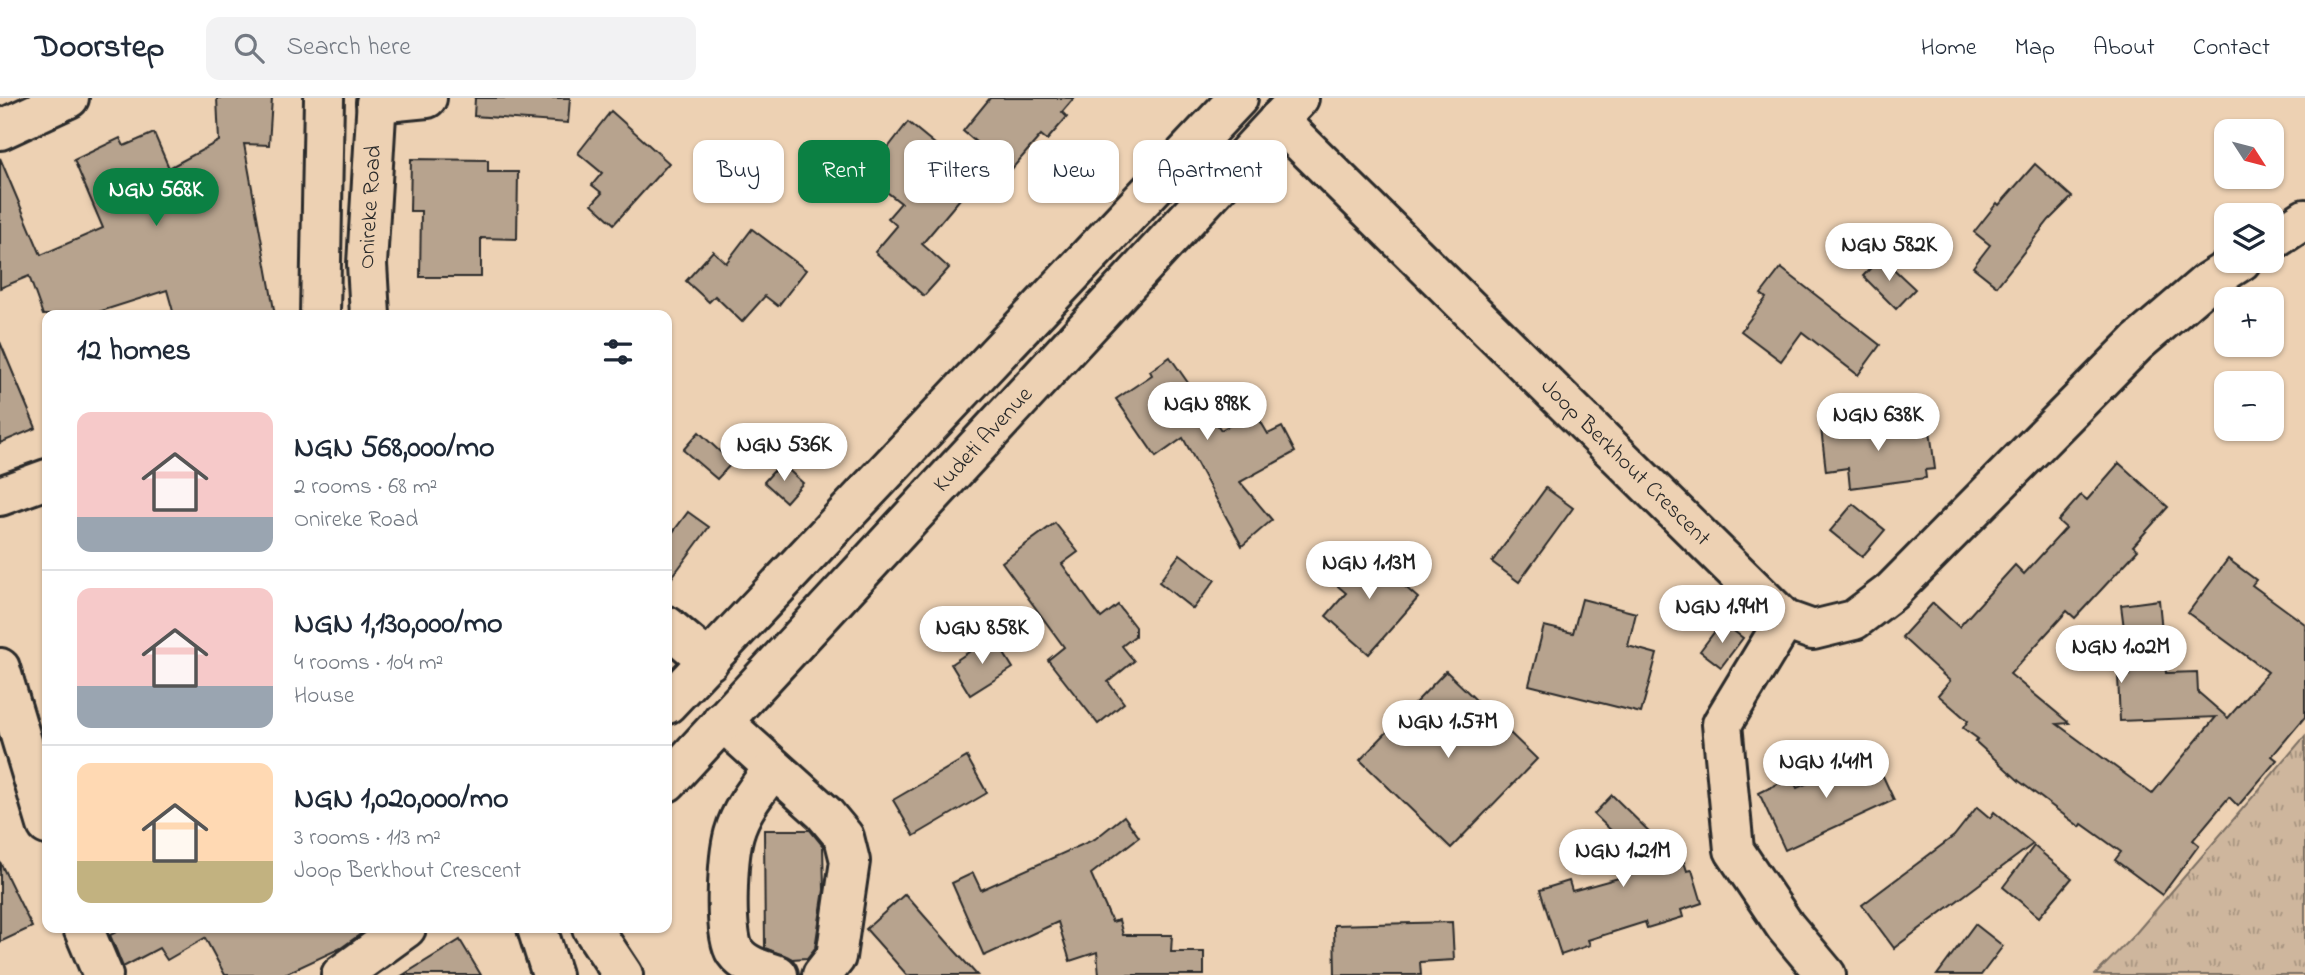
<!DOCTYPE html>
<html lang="en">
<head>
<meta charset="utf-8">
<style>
  :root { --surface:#fff; --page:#f2f2f3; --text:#1f2937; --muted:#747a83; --line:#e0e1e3; --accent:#0b8043 }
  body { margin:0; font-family:"Indie Flower",sans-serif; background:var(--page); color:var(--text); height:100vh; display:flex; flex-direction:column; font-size:26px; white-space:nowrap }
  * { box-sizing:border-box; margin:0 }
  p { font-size:23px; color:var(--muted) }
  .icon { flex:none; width:38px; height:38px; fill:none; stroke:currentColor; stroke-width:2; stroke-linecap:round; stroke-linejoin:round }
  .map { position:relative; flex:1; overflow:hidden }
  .panel { position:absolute; left:42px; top:212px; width:630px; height:623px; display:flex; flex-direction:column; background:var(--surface); border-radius:14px; box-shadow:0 2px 5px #0004 }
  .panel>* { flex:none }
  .top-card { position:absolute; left:693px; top:42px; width:665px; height:63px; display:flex; gap:14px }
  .needle { width:46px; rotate:126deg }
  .controls { position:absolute; left:2214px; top:21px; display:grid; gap:14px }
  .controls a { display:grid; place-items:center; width:70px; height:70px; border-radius:14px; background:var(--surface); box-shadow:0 2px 5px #0004; font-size:35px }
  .price { position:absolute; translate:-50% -60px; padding:0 16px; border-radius:24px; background:#fff; color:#222; font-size:23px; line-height:46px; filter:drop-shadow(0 2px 4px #0008) }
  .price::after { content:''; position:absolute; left:50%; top:42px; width:21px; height:16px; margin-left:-10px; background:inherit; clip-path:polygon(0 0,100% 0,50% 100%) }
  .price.selected { background:var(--accent); color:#fff }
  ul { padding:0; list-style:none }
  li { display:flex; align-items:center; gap:21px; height:175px; padding:0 35px }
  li+li { border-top:2px solid var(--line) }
  li span { display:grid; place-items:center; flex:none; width:196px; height:140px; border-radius:14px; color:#555 }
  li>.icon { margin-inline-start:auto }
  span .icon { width:84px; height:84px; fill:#fffc; stroke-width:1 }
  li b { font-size:30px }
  h2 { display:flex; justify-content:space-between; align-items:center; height:84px; padding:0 35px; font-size:30px }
  .tag { padding:0 24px; border-radius:14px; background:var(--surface); box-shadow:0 2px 5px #0004; font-size:24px; line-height:63px }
  .tag.selected { background:var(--accent); color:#fff }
  header { display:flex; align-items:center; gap:42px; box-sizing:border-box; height:98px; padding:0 35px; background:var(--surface); border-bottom:2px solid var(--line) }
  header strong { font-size:33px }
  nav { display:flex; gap:38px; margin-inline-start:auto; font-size:24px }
  .search { width:490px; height:63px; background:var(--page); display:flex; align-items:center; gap:18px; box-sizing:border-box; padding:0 24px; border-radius:14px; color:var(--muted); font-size:26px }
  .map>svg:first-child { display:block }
  .grass { fill:url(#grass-tufts); stroke:#7c7064; stroke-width:2 }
  .building { fill:#b7a38e; stroke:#2b2b2b; stroke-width:2 }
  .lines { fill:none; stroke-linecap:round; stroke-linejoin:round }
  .minor-casing { stroke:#2b2b2b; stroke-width:44 }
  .major-casing { stroke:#2b2b2b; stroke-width:44 }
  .minor { stroke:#edd1b3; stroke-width:38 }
  .major { stroke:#edd1b3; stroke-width:38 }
  .labels { text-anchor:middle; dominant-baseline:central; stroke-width:6; stroke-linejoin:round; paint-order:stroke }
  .street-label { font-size:23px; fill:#2b2b2b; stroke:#edd1b3 }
</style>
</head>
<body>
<header>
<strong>Doorstep</strong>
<div class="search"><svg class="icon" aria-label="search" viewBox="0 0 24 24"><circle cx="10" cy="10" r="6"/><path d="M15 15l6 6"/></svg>Search here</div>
<nav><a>Home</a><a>Map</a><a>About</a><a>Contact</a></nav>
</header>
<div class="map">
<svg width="2305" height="877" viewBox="0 0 2305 877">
  <defs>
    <pattern id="grass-tufts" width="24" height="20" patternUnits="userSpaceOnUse" patternTransform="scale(1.75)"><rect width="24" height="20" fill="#ceb69d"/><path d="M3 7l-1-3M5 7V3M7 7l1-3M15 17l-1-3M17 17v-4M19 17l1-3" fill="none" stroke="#a79480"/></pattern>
  </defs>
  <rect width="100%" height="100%" fill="#edd1b3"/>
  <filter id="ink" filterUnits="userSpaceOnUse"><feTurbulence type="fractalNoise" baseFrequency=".0143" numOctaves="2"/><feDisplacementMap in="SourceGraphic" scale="14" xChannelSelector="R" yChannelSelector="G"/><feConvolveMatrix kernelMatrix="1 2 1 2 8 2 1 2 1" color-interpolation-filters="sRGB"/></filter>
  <g filter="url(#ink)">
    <!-- grass -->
    <polygon class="grass" points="2305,638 2305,877 2095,877 2136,835"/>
    <!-- building -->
    <g class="building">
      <polygon points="217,0 272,0 269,47 244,46 275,217 174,217 167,192 89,217 43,217 29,178 0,190 0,60 41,157 103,130 74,62 120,40 124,48 154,35 169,70 219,43"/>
      <polygon points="475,0 570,0 568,25 474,18"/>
      <polygon points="990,0 1074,0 1062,14 1067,19 1047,42 1041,37 1010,73 963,33"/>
      <polygon points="611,13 669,65 614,126 592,106 602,95 592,87 602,75 578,55"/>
      <polygon points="908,24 936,47 925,61 965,95 922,146 949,170 924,198 875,154 897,128 888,120 901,105 866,78"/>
      <polygon points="411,61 488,62 488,74 518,74 517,141 481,140 481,179 420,179 421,113 410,113"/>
      <polygon points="2035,66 2072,99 2049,122 1997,188 1973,169 1990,147 1974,134 1997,105 1999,107"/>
      <polygon points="752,131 806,172 778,208 765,198 742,224 715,198 709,204 686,183 713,153 726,165"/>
      <polygon points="1881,159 1915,191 1896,211 1863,178"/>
      <polygon points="1781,170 1880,247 1858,277 1802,234 1781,263 1741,233 1766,200 1761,196"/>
      <polygon points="0,244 36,330 0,345"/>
      <polygon points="1170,259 1221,332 1255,314 1268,336 1282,329 1295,354 1240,384 1272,422 1242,448 1183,340 1156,359 1116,301 1152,277 1150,273"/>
      <polygon points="1898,321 1900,336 1930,332 1935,371 1925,372 1926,380 1850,390 1848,370 1826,373 1821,330"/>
      <polygon points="699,334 732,365 717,381 683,352"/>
      <polygon points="781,365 803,385 786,404 764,384"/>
      <polygon points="2119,365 2168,409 2133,448 2138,452 2075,520 2067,513 2010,576 2069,625 2057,626 2152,696 2216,619 2120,623 2118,578 2130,577 2121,507 2159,502 2166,575 2197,574 2198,594 2228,620 2268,574 2188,515 2228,461 2256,482 2252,487 2305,526 2305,619 2272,658 2277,662 2238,708 2229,699 2193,742 2199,747 2162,797 2115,762 2121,754 2082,726 2080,729 2019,683 1975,643 1978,641 1963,630 1968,623 1938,597 1950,583 1902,539 1933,505 1959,529 2015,467 2024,476 2066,430 2058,423 2081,397 2087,402"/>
      <polygon points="1546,390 1573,410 1519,484 1492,464"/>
      <polygon points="1853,406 1885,432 1862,459 1830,433"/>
      <polygon points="688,414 709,429 667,486 667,442"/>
      <polygon points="1055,425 1078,454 1062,466 1101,520 1118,507 1135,529 1135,538 1122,548 1134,563 1108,584 1124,605 1098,626 1048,562 1064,549 1002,464"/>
      <polygon points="1361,450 1418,500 1369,556 1326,518 1346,495 1332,483"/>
      <polygon points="1180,456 1215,482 1193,511 1159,484"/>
      <polygon points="1582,501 1636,515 1628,548 1657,556 1641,615 1529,587 1544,528 1573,535"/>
      <polygon points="1722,524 1743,540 1721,569 1700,553"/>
      <polygon points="993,538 1013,570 970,597 951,566"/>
      <polygon points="1446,573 1537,661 1451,750 1360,662"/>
      <polygon points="1870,650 1894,702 1785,752 1759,695 1792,679 1797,690 1840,671 1837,665"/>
      <polygon points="967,659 987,695 914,738 893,702"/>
      <polygon points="1612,697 1664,748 1677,743 1687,773 1692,772 1702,805 1681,812 1683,819 1647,830 1645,824 1588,842 1590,847 1561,857 1540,792 1569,783 1572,793 1651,771 1594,716"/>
      <polygon points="1977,709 1990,720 1994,714 2033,746 1894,850 1862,807 1954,738"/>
      <polygon points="1124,718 1139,739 1091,776 1112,824 1119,822 1123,837 1172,837 1171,854 1204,854 1204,877 1099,877 1097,854 1070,863 1058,824 984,858 952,785 973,775 981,792 1095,741"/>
      <polygon points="764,732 810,732 823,748 824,792 815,850 807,860 792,861 765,850"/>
      <polygon points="2034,748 2072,780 2039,819 2003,789"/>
      <polygon points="0,764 32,829 0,844"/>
      <polygon points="905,796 956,854 977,877 907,877 866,831"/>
      <polygon points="1452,824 1454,862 1420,864 1421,877 1335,877 1334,827"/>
      <polygon points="1975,826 2003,848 1981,877 1937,877"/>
      <polygon points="124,830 369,830 341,850 283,877 225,877 205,840 167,862 159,850 123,869 110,837"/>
      <polygon points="460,842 481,877 403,877"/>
    </g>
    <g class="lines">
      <defs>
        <g id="minor">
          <polyline points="376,5 427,0"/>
          <path id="s1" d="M1278,22l507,500 28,10 41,-10 37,-28 247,-250 70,-60 33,-21"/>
          <polyline points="0,32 69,0"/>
          <polyline points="2272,143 2305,121"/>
          <polyline points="0,398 47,381"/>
          <polyline points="1785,522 1722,626 1734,752 1785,828 1826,877"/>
          <polyline points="667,528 709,563"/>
          <polyline points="0,570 47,727"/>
          <polyline points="722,623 824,715 844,739 850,763 836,859 822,877"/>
          <path d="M773,671c-15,20 -32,40 -39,65 -6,22 -11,100 1,118 10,14 27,18 43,23"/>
          <polyline points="83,830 103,877"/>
          <polyline points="341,877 406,830"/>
        </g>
        <g id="major">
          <polyline points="320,217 324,0"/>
          <path id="s2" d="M370,217l-3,-51 10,-166"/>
          <polyline points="667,606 1238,0"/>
          <path id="s3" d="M667,684l632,-684"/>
          <polyline points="537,830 552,877"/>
          <polyline points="592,830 623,877"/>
        </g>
      </defs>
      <!-- minor casing -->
      <use href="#minor" class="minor-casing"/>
      <!-- major casing -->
      <use href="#major" class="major-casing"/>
      <!-- minor -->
      <use href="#minor" class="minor"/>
      <!-- major -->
      <use href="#major" class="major"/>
    </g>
  </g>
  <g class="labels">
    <!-- street labels -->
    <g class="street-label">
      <text stroke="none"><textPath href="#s2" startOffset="108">Onireke Road</textPath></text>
      <text stroke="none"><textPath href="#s3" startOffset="466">Kudeti Avenue</textPath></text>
      <text stroke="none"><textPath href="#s1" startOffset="488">Joop Berkhout Crescent</textPath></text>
    </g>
  </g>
</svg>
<div class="controls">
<a><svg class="needle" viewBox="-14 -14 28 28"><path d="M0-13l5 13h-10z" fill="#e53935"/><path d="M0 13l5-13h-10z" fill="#747a83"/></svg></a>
<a><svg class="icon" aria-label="layers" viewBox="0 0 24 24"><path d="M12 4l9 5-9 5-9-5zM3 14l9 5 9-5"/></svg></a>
<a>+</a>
<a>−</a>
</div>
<b class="price selected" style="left:156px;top:130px">NGN 568K</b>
<b class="price" style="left:1889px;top:185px">NGN 582K</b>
<b class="price" style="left:1207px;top:344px">NGN 898K</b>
<b class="price" style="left:1878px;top:355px">NGN 638K</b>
<b class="price" style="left:784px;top:385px">NGN 536K</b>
<b class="price" style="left:1369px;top:503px">NGN 1.13M</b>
<b class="price" style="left:1722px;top:547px">NGN 1.94M</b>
<b class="price" style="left:982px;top:568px">NGN 858K</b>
<b class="price" style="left:2121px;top:587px">NGN 1.02M</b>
<b class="price" style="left:1448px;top:662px">NGN 1.57M</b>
<b class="price" style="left:1826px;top:702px">NGN 1.41M</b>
<b class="price" style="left:1623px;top:791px">NGN 1.21M</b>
<div class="top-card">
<a class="tag">Buy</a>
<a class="tag selected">Rent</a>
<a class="tag">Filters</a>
<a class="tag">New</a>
<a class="tag">Apartment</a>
</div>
<section class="panel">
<h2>12 homes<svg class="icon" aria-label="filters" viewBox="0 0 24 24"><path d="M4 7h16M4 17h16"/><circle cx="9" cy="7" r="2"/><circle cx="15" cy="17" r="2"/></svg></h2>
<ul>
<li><span style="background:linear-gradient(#f6c9c9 75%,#9aa5b1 0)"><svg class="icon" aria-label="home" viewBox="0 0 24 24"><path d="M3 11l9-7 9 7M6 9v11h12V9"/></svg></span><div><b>NGN 568,000/mo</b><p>2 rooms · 68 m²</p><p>Onireke Road</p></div></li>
<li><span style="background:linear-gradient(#f6c9c9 70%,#9aa5b1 0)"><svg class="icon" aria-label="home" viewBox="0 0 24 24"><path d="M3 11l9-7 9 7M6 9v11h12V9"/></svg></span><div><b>NGN 1,130,000/mo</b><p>4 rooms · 104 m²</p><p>House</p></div></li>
<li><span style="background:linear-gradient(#ffd9b3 70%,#c2b280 0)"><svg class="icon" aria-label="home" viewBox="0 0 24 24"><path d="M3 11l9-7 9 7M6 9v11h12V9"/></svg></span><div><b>NGN 1,020,000/mo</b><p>3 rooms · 113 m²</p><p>Joop Berkhout Crescent</p></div></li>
</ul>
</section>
</div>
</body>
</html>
